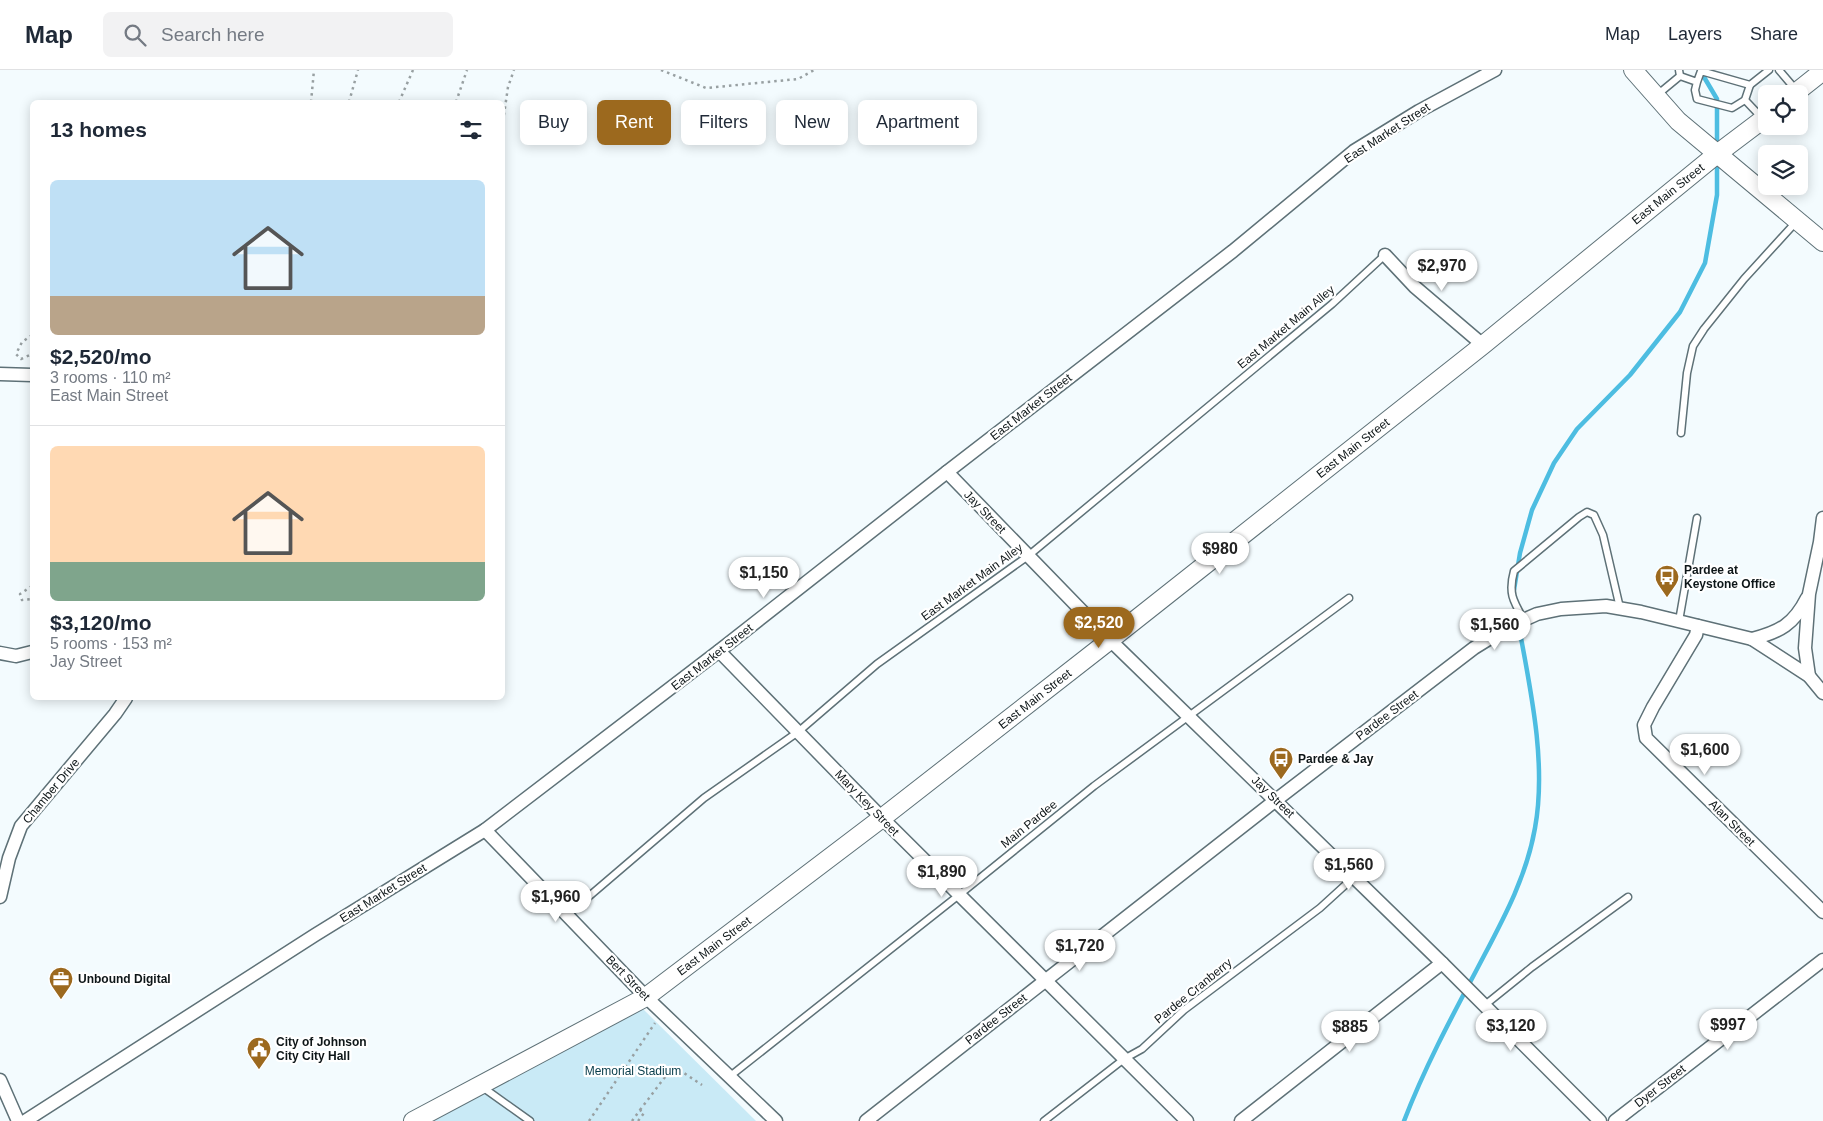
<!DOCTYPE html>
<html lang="en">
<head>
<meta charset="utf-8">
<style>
  :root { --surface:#fff; --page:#f2f2f3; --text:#1f2937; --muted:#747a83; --line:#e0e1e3; --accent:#9c691e }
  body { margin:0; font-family:Arial,sans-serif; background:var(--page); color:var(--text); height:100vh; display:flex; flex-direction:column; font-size:19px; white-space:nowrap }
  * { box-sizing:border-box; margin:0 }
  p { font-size:16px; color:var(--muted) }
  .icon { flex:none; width:28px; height:28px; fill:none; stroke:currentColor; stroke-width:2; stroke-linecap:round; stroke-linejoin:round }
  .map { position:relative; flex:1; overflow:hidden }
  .details { position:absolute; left:30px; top:30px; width:475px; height:600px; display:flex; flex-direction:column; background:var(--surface); border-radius:8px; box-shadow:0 2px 12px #0003 }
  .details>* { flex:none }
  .guide { position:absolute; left:520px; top:30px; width:475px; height:45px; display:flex; gap:10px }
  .buttons { position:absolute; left:1758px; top:15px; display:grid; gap:10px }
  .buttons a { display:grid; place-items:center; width:50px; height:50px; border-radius:8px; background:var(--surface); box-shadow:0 2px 12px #0003; font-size:25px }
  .price { position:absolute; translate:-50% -42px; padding:0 11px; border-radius:18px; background:#fff; color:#222; font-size:16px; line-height:32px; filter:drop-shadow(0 1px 2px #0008) }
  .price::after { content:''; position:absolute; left:50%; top:30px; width:15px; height:11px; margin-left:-8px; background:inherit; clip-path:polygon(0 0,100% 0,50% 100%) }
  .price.current { background:var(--accent); color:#fff }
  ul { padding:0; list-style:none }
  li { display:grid; align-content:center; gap:10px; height:265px; padding:0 20px }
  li+li { border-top:1px solid var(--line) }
  li span { display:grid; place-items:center; height:155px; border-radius:8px; color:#555 }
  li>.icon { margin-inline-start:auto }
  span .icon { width:90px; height:90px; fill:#fffc; stroke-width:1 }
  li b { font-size:21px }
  h2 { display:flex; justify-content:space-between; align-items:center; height:60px; padding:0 20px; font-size:21px }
  .pill { padding:0 18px; border-radius:8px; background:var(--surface); box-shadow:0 2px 12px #0003; font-size:18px; line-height:45px }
  .pill.current { background:var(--accent); color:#fff }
  header { display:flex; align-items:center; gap:30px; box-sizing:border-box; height:70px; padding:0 25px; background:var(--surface); border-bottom:1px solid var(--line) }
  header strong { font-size:24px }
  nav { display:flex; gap:28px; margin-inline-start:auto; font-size:18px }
  .search { width:350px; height:45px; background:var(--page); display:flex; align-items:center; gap:12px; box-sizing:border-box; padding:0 18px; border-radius:8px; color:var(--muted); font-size:19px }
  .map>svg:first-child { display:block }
  .green { fill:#c9eaf6 }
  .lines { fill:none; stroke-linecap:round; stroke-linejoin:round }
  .stream { stroke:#4dbde1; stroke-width:4.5 }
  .lane-casing { stroke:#5e7177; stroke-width:9 }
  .street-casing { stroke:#5e7177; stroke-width:15 }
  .secondary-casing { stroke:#5e7177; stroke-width:20 }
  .path { stroke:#98a0a2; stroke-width:2.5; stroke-dasharray:2.5 4; stroke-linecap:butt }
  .lane { stroke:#fff; stroke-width:6 }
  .street { stroke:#fff; stroke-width:12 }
  .secondary { stroke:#fff; stroke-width:18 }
  .labels { text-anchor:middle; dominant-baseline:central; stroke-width:4.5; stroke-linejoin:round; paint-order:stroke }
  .street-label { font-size:12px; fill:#0e1618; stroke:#fff }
  .poi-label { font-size:12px; font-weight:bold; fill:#0e1618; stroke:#fff; text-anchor:start }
  .park-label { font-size:12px; fill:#073c4a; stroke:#fff }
</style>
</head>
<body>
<header>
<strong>Map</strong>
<div class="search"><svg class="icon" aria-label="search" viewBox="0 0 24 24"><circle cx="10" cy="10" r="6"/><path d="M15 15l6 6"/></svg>Search here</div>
<nav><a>Map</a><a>Layers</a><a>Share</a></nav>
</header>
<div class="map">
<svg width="1823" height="1051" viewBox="0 0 1823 1051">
  <rect width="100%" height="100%" fill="#f3fbfe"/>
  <!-- green -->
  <polygon class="green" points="643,939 756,1051 430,1051"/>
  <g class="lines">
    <!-- stream -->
    <g class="stream">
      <polyline points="1701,2 1717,29 1717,77"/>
      <polyline points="1514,520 1520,483 1532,440 1554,393 1577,359 1630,305 1680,242 1705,193 1717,125 1717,90"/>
      <path d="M1404,1051c20,-52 46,-101 72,-150 24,-46 50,-91 59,-143 12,-65 -5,-141 -17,-206l-1,3 -1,-17"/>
    </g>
    <defs>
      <g id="lane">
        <polyline points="1779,0 1796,20"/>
        <polyline points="1680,6 1697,12 1701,1 1750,15 1745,30 1732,38 1697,29 1695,20 1697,12"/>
        <polyline points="1750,15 1769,0"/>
        <polyline points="1657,25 1680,6 1679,0"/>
        <polyline points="1745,30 1763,49"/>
        <polyline points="1681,363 1687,303 1693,276 1704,259 1744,209 1796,152"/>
        <path d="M1524,550c-11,-19 -16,-27 -10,-49l65,-54 8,-5 7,3 9,20 17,73"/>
        <polyline points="1679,551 1697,448"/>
        <polyline points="566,846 704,728 798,662 877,594 1028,486 1332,234 1385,185"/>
        <polyline points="1485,935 1532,897 1628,827"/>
        <polyline points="729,1007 959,825 1094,716 1349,528"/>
        <polyline points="481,1016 530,1051"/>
        <polyline points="1044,1051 1124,989 1142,979 1184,940 1320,838 1354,807"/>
      </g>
      <g id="street">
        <polyline points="1385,185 1415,217 1483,275"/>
        <polyline points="0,304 32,305"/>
        <polyline points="947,402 1110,570 1442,893 1600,1051"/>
        <polyline points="1698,556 1696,565 1653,637 1644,655 1646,668 1823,842"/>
        <path d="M1752,569c28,-7 42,-15 55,-41"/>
        <polyline points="719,581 882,748 1187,1051"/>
        <polyline points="0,583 16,586 32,582"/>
        <polyline points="1809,606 1805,578 1809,524 1820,472 1823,448"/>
        <polyline points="485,760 646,927 776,1051"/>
        <polyline points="0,827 9,788 21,756 115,644 126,628"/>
        <polyline points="0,1010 18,1051"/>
        <polyline points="25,1051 315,865 485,760 719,581 947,402 1233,181 1354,81 1419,41 1495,0"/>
        <polyline points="866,1051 1276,730 1474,578 1508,557 1537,544 1561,539 1606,536 1641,542 1752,569 1809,606 1823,623"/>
        <polyline points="1241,1051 1442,893"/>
        <polyline points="1615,1051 1823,890"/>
      </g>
      <g id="secondary">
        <polyline points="1633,0 1678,51 1823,172"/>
        <polyline points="1794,24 1823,1"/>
        <polyline points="413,1051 646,927 882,748 1110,570 1483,275 1717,84 1766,47"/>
      </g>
    </defs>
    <!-- lane casing -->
    <use href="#lane" class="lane-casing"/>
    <!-- street casing -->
    <use href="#street" class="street-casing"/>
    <!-- secondary casing -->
    <use href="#secondary" class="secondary-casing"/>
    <!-- path -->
    <g class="path">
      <polyline points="661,0 706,18 798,9 814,0"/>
      <polyline points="311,32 314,0"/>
      <polyline points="349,32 358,0"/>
      <polyline points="399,32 413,0"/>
      <polyline points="456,32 467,0"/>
      <polyline points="502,58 508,17 514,0"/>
      <polyline points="32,265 22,272 16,284 21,289 32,284"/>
      <polyline points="32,516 20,524 22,530 32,529"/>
      <polyline points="640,1040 668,1003 678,999 702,1015"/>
      <polyline points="589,1051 655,953"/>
      <polyline points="632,1051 640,1040 644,1043 638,1051"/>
    </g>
    <!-- lane -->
    <use href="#lane" class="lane"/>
    <!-- street -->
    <use href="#street" class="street"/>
    <!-- secondary -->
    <use href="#secondary" class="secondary"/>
  </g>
  <!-- icons -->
  <defs>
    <symbol id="bus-pin" viewBox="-11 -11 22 30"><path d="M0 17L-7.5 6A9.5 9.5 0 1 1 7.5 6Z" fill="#9c691e" stroke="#fff"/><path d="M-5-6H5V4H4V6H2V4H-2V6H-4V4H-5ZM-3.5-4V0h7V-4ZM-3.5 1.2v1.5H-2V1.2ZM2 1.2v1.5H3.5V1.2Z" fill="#fff"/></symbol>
    <symbol id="office-pin" viewBox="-11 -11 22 30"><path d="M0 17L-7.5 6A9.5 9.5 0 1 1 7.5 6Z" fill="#9c691e" stroke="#fff"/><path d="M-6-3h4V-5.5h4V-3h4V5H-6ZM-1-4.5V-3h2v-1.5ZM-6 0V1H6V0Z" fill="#fff"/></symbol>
    <symbol id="civic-pin" viewBox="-11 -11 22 30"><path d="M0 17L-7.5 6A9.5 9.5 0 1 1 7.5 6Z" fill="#9c691e" stroke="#fff"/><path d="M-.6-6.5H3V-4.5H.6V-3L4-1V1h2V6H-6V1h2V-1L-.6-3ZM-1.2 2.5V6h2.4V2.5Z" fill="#fff"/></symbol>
  </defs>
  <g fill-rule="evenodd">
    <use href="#bus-pin" x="1653" y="493" width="28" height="38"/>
    <use href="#bus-pin" x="1267" y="675" width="28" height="38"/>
    <use href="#office-pin" x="47" y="895" width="28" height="38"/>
    <use href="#civic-pin" x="245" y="965" width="28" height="38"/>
  </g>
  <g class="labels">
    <!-- street labels -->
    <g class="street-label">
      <text transform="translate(1387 63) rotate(-33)">East Market Street</text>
      <text transform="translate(1668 124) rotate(-39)">East Main Street</text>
      <text transform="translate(1286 257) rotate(-40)">East Market Main Alley</text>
      <text transform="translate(1031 337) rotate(-38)">East Market Street</text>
      <text transform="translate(1353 378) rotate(-38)">East Main Street</text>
      <text transform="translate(985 442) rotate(46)">Jay Street</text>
      <text transform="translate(972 512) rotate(-36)">East Market Main Alley</text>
      <text transform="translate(712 587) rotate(-38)">East Market Street</text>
      <text transform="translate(1035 629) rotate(-38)">East Main Street</text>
      <text transform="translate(1387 645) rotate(-37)">Pardee Street</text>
      <text transform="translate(51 721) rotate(-50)">Chamber Drive</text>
      <text transform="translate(1273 727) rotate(44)">Jay Street</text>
      <text transform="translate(867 733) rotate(46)">Mary Key Street</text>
      <text transform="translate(1732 753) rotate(45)">Alan Street</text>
      <text transform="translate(1029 754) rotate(-39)">Main Pardee</text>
      <text transform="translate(383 823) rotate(-32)">East Market Street</text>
      <text transform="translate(714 876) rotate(-37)">East Main Street</text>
      <text transform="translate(628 908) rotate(46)">Bert Street</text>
      <text transform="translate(1193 921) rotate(-39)">Pardee Cranberry</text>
      <text transform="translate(996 949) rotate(-38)">Pardee Street</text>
      <text transform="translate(1660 1016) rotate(-38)">Dyer Street</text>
    </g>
    <!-- poi labels -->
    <g class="poi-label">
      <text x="1684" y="500">Pardee at<tspan x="1684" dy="14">Keystone Office</tspan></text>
      <text x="1298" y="689">Pardee &amp; Jay</text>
      <text x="78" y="909">Unbound Digital</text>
      <text x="276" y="972">City of Johnson<tspan x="276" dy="14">City City Hall</tspan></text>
    </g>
    <!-- park labels -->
    <g class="park-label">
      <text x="633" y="1001">Memorial Stadium</text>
    </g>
  </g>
</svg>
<div class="buttons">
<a><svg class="icon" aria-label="locate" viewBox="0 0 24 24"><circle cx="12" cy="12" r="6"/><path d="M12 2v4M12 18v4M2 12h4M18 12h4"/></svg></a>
<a><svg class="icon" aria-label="layers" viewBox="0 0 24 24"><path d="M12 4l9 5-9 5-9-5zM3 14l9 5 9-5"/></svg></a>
</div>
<b class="price" style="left:1442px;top:222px">$2,970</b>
<b class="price" style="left:1220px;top:505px">$980</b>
<b class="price" style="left:764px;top:529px">$1,150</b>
<b class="price current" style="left:1099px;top:579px">$2,520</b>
<b class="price" style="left:1495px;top:581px">$1,560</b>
<b class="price" style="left:1705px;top:706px">$1,600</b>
<b class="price" style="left:1349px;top:821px">$1,560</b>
<b class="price" style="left:942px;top:828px">$1,890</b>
<b class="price" style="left:556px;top:853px">$1,960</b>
<b class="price" style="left:1080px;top:902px">$1,720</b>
<b class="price" style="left:1728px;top:981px">$997</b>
<b class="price" style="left:1511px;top:982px">$3,120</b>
<b class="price" style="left:1350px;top:983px">$885</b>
<div class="guide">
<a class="pill">Buy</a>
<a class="pill current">Rent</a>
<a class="pill">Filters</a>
<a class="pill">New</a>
<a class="pill">Apartment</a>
</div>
<section class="details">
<h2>13 homes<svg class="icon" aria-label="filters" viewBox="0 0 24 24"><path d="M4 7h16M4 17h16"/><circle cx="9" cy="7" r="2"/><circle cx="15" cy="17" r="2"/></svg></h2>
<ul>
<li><span style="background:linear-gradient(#bfe0f5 75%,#b9a48a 0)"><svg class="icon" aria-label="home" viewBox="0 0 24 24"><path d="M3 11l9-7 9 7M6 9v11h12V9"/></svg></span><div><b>$2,520/mo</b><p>3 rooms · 110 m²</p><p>East Main Street</p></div></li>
<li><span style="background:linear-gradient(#ffd9b3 75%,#7fa58c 0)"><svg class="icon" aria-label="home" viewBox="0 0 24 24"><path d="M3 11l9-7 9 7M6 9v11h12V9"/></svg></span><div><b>$3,120/mo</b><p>5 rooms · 153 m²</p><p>Jay Street</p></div></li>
</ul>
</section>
</div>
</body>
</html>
